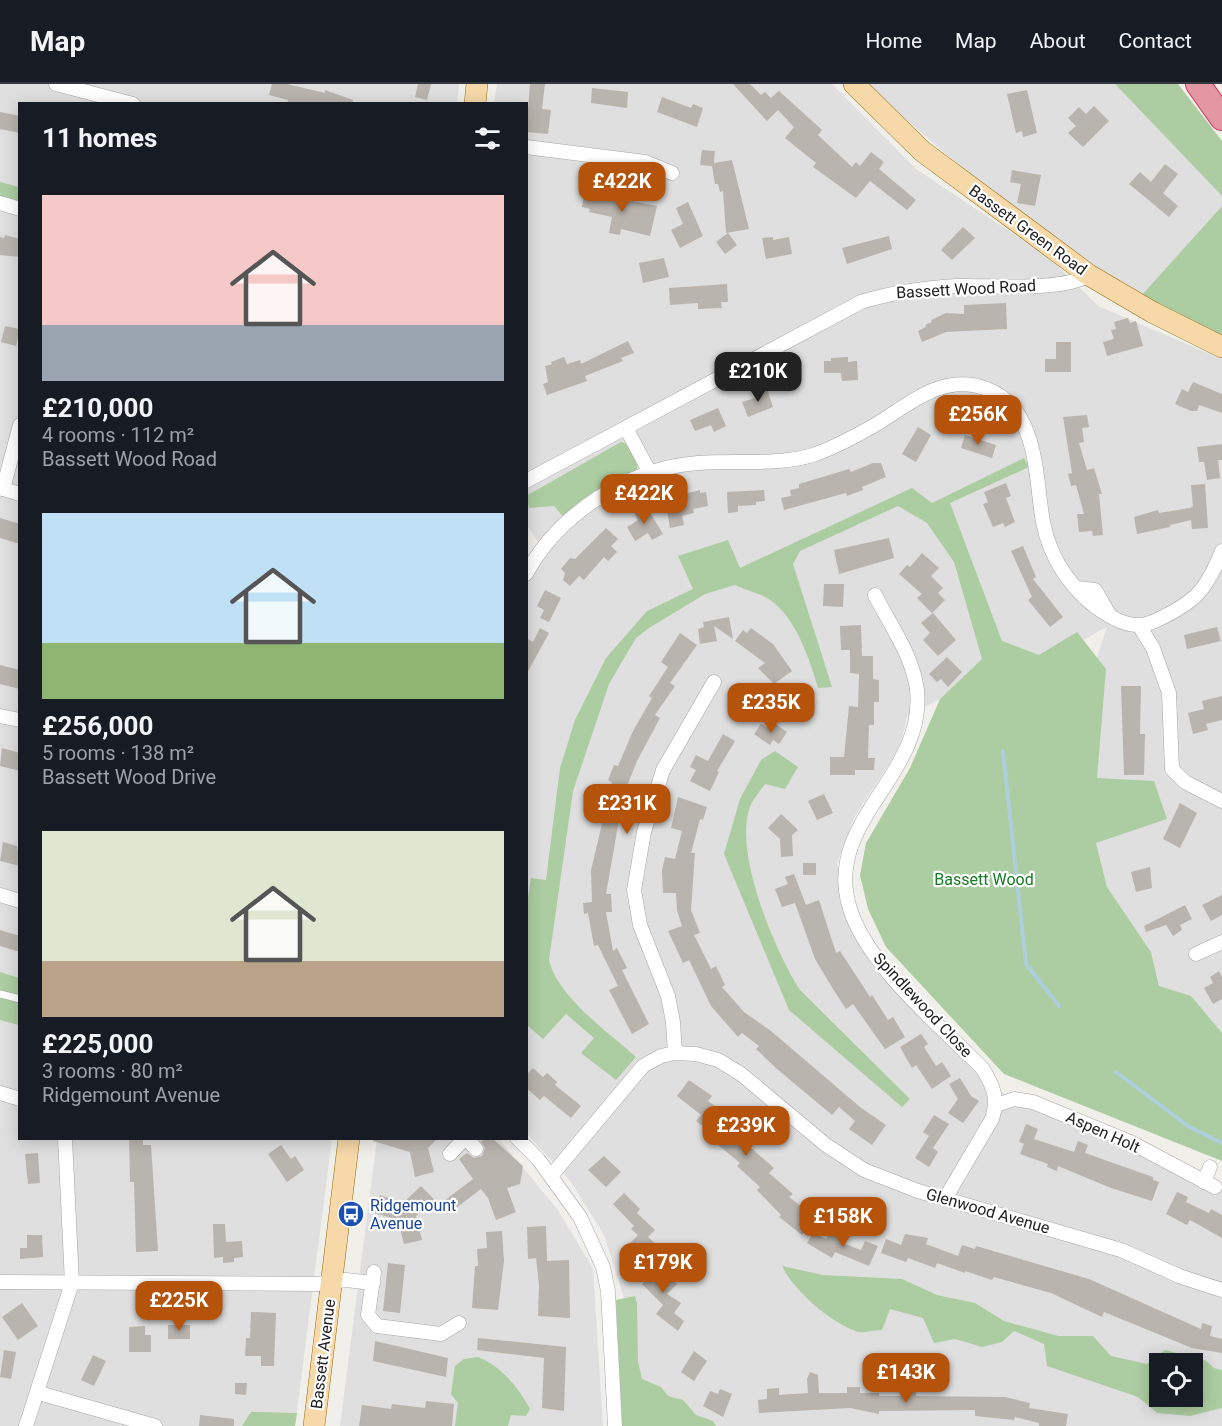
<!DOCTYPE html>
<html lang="en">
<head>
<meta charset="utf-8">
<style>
  :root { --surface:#171b24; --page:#242831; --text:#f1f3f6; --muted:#9ea1a6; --line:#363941; --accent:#b45309 }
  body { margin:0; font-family:Roboto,sans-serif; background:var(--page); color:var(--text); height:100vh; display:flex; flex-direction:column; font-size:22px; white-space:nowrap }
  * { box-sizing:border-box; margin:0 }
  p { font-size:20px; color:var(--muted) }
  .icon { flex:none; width:33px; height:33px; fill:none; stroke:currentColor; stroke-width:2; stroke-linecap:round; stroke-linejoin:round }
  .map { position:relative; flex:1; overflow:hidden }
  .sheet { position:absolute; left:18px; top:18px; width:510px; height:1038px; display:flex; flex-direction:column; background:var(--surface); border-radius:0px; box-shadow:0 3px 15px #0003 }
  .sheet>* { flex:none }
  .tools { position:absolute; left:1149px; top:1269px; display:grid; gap:12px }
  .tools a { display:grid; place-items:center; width:54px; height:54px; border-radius:0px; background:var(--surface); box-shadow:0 3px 15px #0003; font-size:30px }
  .price { position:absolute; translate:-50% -51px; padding:0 14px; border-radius:12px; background:var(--accent); color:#fff; font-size:20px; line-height:39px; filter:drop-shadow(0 2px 3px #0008) }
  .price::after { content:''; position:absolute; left:50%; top:36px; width:18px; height:14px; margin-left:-9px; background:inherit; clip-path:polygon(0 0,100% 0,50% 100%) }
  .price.on { background:#222; color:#fff }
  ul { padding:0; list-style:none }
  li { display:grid; align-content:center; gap:12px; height:318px; padding:0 24px }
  li span { display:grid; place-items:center; height:186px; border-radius:0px; color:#555 }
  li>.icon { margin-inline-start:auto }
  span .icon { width:108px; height:108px; fill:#fffc; stroke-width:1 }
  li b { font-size:26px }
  h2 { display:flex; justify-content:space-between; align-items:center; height:72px; padding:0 24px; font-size:26px }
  header { display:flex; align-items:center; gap:36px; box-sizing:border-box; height:84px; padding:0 30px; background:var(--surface); border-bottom:2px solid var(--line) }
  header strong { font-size:28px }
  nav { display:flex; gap:33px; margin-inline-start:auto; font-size:21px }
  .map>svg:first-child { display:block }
  .residential { fill:#dfdfdf; fill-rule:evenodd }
  .forest { fill:#accda1; fill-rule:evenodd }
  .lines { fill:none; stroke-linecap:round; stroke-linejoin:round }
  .stream { stroke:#adcedb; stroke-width:4 }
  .building { fill:#bab4ae }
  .service-casing { stroke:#a5a5a5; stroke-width:8 }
  .minor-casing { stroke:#a5a5a5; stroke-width:15 }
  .primary-casing { stroke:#946d0b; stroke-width:22 }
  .motorway-casing { stroke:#cf3663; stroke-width:26 }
  .service { stroke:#fff; stroke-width:7 }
  .minor { stroke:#fff; stroke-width:14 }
  .primary { stroke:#f6d8a9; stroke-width:21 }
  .motorway { stroke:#e297a2; stroke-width:24 }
  .labels { text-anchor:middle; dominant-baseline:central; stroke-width:4.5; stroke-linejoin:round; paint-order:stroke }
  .street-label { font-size:16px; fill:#212121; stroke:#fff }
  .park-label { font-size:16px; fill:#147b22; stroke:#fff }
  .transit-label { font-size:16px; fill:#164399; stroke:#fff; text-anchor:start }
</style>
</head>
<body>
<header>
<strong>Map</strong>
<nav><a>Home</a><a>Map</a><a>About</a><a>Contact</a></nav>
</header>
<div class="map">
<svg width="1222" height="1342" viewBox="0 0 1222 1342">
  <rect width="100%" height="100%" fill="#f1efe9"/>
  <!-- residential -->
  <g class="residential">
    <polygon points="0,0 459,0 457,20 20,20 20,1054 332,1055 295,1342 0,1342"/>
    <path d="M497,0h335l84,85 135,90 47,47 124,53v689l-63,-62 -8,-34 -44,-65 -11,-44 -7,-162 18,-54 -78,42 -47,-9 -42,39 -33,17 -7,31 -45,69 -18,47 12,59 23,44 73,71 39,45 51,29 107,43 73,42 7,-10v240h-592l-2,-116 -24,-75 -33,-53 -44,-48 -1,-571 13,-20 -13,-19v-420h-32zM1160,1280h32v32h-32z"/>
    <polygon points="866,0 1115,0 1222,112 1222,122 1141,212 1078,173 993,111"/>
    <polygon points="377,1055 499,1055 558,1126 593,1185 603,1342 340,1342"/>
  </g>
  <!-- forest -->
  <g class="forest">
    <polygon points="1115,0 1178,0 1222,57 1222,112"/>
    <polygon points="0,98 19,103 19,117 0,112"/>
    <polygon points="1222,122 1222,252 1141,212"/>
    <polygon points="621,358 627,360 637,381 637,387 564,434 554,422 529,424 526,412"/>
    <path d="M1024,374l5,9 -79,36 52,138 37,14 38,-23 29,37 -9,109 57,3 13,38 -71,24 11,44 44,65 8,34 32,10 31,37v128l-218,-87 -118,-127 -18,-38 -8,-34 6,-32 44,-75 30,-69 42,-40 -28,-97 -27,-39 -29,-17 -98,45 -7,13 39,123 -14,1c-8,-28 -21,-67 -45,-86 -9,-8 -26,-11 -38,-17l-30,9 -56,34 -13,10 -27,46 -36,107 -24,169c8,36 59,72 87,97l-20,23 -35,-27 13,-15 -28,-24 -23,25 -16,-14 -1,-115 5,-32 15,2 14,-112 15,-48 31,-62 41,-47 46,-22 -15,-33 50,-16 12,28 172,-80 20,15z"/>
    <path d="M775,667l23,16 -13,22 -20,-5c-5,7 -12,15 -15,23 -17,45 25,144 50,183l110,109 -8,8 -113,-97 -65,-156 16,-55 21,-39z"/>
    <polygon points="0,888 19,894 19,941 0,936"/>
    <path d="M782,1182l41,9 79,4 35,16 38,8 29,18 54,15h35l18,20 36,8 18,-14 40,10 9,8 8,2v38l-32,8 -33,-3 -19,-16 -91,-31 -3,-22 -30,-13 -12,11 -20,5 -27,-8 -21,4 -11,-25 -33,-9 -8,21c-7,0 -17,3 -23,2 -26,-7 -66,-42 -77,-66zM1160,1280h32v32h-32z"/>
    <polygon points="635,1212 637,1219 638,1277 642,1295 661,1303 668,1312 683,1316 696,1331 713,1337 716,1342 622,1342 616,1216"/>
    <path d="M478,1273c23,9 41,31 52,52l-4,7 -15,-1 -3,11h-53l3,-23 -7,-9 4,-28 9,-7z"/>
    <polygon points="251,1328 297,1329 295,1342 242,1342"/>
  </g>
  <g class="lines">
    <!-- stream -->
    <g class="stream">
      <polyline points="1003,667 1026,880 1059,922"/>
      <polyline points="1116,988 1188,1042 1222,1059"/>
    </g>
  </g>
  <!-- building -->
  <g class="building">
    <polygon points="272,0 287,0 325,9 325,6 353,16 352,20 287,20 288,16 269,11"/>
    <polygon points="418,0 431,0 427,16 415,13"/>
    <polygon points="530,0 545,0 542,25 551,26 548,50 526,48"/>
    <polygon points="733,0 750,0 761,11 765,8 771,14 779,7 822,46 818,51 852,83 856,78 860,82 871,68 884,78 879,85 916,116 907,126 870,97 856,114 813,83 816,79 785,54 794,43 778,26 767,37"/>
    <polygon points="592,4 628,8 627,24 591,19"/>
    <polygon points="1027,6 1037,49 1023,53 1022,47 1016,49 1007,10"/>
    <polygon points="662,13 691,24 693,20 703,24 697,43 657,28"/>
    <polygon points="1094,22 1109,37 1083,63 1068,49 1076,42 1068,34 1079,23 1086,30"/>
    <polygon points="0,28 20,32 20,49 0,45"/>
    <polygon points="702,66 715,67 714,79 732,76 749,145 726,149 723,107 720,108 718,100 715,100 712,82 700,81"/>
    <polygon points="1165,80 1178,90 1163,109 1178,122 1169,133 1129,100 1140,88 1151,98"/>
    <polygon points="1012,86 1041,91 1035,122 1017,119 1021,100 1010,98"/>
    <polygon points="585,107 657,122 650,152 621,145 620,151 609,149 612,133 589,128 590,125 582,123"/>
    <polygon points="688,118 703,152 680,164 671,146 683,140 676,124"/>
    <polygon points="963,143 975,154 952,176 941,166"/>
    <polygon points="728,149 737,161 725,170 716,158"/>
    <polygon points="5,151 20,155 20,173 0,171 0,153 4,154"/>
    <polygon points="889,152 892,165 847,180 842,164"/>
    <polygon points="773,153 773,156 789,153 792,170 766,175 762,154"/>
    <polygon points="664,174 669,193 643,199 639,179"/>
    <polygon points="727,200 728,218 721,218 722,224 698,225 698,219 670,221 669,204"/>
    <polygon points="1006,219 1007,245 946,248 922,258 918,247 926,243 925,241 932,238 931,236 946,229 964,230 964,221"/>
    <polygon points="1128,234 1130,239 1136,237 1143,262 1107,272 1103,258 1114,255 1111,246 1116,245 1114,238"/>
    <polygon points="5,242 20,245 16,262 1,258"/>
    <polygon points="628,257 634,269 621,274 623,277 585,292 587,297 547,311 543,300 548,298 545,282 552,280 551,278 564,273 567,280 580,276 581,280"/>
    <polygon points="1056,258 1071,258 1071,288 1045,288 1045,275 1056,275"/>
    <polygon points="848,273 848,278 857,277 858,296 842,297 841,289 824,289 824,277 831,277 831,274"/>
    <polygon points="1193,298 1222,310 1222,329 1199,321 1197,327 1191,327 1175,320 1182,305 1188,308"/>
    <polygon points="767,305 773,323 748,333 742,318 755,314 753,309"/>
    <polygon points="718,324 726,342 714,348 711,341 695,347 690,336"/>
    <polygon points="1087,331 1089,343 1082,344 1084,358 1079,359 1087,386 1094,384 1102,410 1099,410 1103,451 1093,452 1092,447 1079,448 1077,430 1084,430 1076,401 1071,402 1068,390 1072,389 1063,333"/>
    <polygon points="918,343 931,351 916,378 902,370"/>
    <polygon points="965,351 996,361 992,374 961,364"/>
    <polygon points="1222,360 1222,376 1218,376 1220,394 1207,396 1204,378 1199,378 1197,363"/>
    <polygon points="873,379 881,379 886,393 862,403 863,406 847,412 846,409 784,426 781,414 791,412 790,406 799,404 799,400 849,385 851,388"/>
    <polygon points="1006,399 1011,412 1006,414 1015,438 1005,443 1003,439 993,443 983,420 988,418 984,408"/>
    <polygon points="1205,400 1208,444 1192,445 1191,436 1170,441 1170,443 1137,450 1134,433 1158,426 1159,429 1190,424 1193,422 1191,401"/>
    <polygon points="700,406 700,409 706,408 708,422 693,425 694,429 682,432 684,441 670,444 665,415"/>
    <polygon points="764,406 765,417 756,418 756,421 738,422 738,428 728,429 727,408"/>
    <polygon points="645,420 663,450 652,456 648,449 635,457 627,443 638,436 633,427"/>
    <polygon points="0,434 20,440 20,460 0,454"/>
    <polygon points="606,444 618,455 611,462 617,468 608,477 604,473 584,496 579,492 570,502 563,496 565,489 561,485 570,474 575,475"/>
    <polygon points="889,454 894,474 839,490 834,466"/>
    <polygon points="1023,462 1036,493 1033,495 1063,533 1050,543 1028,516 1032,513 1011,467"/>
    <polygon points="922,469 939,484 931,492 943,504 938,509 945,516 932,529 917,514 922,510 899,490 907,481 910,483"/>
    <polygon points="824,500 844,500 843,523 823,522"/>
    <polygon points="545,506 561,514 549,538 540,534 544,526 537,522"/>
    <polygon points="933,529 956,556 938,572 923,556 930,549 921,539"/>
    <polygon points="729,533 733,555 714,542 717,557 700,560 698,545 704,543 703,538"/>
    <polygon points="861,541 862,572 873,572 873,595 879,596 879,618 874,618 874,641 869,641 868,674 875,674 874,686 855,686 855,691 830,691 830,673 844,673 849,622 858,623 859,590 850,589 850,566 841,566 840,542"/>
    <polygon points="1217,543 1221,557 1187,565 1184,551"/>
    <polygon points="540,544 549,549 526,591 526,554 533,558"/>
    <polygon points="751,544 773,560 792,587 774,600 758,584 765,579 735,557 743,546 747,549"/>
    <polygon points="680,549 697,561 670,599 675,602 655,631 660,634 637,677 621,717 625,718 619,736 606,810 611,810 612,828 606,828 613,867 617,864 627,884 622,886 649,940 632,950 609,906 618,902 598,861 594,862 588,829 584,830 583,819 592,818 591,786 612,698 608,696 614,681 618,682 633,647 652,614 649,612 668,583 661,578"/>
    <polygon points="947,573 962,588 948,603 941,595 937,598 929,590"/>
    <polygon points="0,581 20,586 20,605 0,600"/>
    <polygon points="1121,602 1141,602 1140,650 1145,650 1144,691 1124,691"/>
    <polygon points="1222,612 1222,636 1206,640 1208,646 1193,650 1188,629 1204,625 1202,617"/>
    <polygon points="772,617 792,618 791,635 771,634"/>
    <polygon points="771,637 787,648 779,660 773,656 770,661 754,650 761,640 771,646"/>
    <polygon points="723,650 735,657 717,687 719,688 710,707 690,697 696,686 690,683 696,671 708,677"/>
    <polygon points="2,664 20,669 20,687 0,682"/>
    <polygon points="824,710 833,729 817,736 808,717"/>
    <polygon points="678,713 707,723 703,736 700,735 691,769 695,769 691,826 700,849 694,851 711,885 716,882 725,901 722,903 744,928 771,947 860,1023 886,1041 872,1061 849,1045 855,1037 839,1023 832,1031 777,985 756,965 759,962 742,949 738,953 711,922 689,876 683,879 668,847 682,842 677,826 676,809 663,809 662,787 665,773 675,775 682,747 671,744"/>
    <polygon points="1180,719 1197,729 1180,764 1163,755"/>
    <polygon points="781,730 798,746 792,751 793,772 781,773 780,755 768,744"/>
    <polygon points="3,758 17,762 20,782 0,777"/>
    <rect x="803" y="779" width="13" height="12"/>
    <polygon points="1150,783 1152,804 1136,808 1131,788"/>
    <polygon points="794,790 806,821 819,816 836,869 840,867 870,913 872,911 888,936 893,933 905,953 885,965 853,920 846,925 833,905 815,875 795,819 782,823 775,805 788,800 785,793"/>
    <polygon points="1222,811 1222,831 1211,837 1202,821"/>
    <polygon points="1185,821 1192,835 1180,841 1182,846 1173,852 1166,841 1146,848 1144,842"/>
    <polygon points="0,846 20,852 20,868 0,862"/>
    <polygon points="1219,887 1222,893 1222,915 1213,920 1204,904 1213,899 1210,893"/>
    <polygon points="921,950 928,960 924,963 936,982 942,978 951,992 932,1005 916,981 912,984 900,963"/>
    <polygon points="533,984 543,993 547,989 557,998 555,1001 581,1022 571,1034 544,1012 540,1016 526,1004 526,991"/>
    <polygon points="960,994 971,1012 979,1017 963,1039 948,1029 958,1015 949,1000"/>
    <polygon points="689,996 712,1012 708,1017 733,1035 729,1041 753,1060 750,1063 774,1084 769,1089 793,1110 789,1113 815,1133 802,1151 779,1133 781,1131 757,1106 760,1103 737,1082 740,1079 717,1060 720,1055 696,1037 701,1031 677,1012"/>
    <polygon points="934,1031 949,1040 933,1064 938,1068 929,1083 915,1074 929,1052 923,1048"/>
    <polygon points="1026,1040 1038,1045 1034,1055 1074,1068 1078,1057 1088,1061 1085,1069 1153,1093 1153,1096 1159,1098 1152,1117 1111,1104 1058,1082 1057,1087 1047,1083 1048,1080 1020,1070 1024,1060 1019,1058"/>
    <polygon points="129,1054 143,1054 143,1061 151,1061 158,1167 136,1168 134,1098 130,1098"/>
    <polygon points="373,1054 438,1054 428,1064 434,1088 415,1093 410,1068 373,1057"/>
    <polygon points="485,1054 492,1054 523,1082 520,1100 507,1104 516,1128 496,1136 488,1114 481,1105 448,1130 440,1120 473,1095 459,1075 467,1069 474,1074 482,1072 485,1064 481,1058"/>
    <polygon points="281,1061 291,1075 295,1072 304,1086 287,1098 268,1070"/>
    <polygon points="38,1069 40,1099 28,1100 25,1070"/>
    <polygon points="604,1072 621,1088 606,1103 588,1086"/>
    <polygon points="421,1102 434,1115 416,1132 422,1156 404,1160 398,1136 375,1129 380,1111 403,1119"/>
    <polygon points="1177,1108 1188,1113 1186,1118 1209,1129 1211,1125 1222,1131 1222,1154 1190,1136 1187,1141 1166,1130"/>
    <polygon points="624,1109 640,1125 637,1129 655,1146 648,1153 658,1162 642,1178 631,1166 634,1163 630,1159 638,1151 631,1145 634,1142 613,1120"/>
    <polygon points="213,1140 225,1140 226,1158 242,1157 243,1173 234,1174 234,1178 223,1179 223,1173 214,1174"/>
    <polygon points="546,1142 547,1177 569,1176 570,1234 538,1232 539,1201 536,1174 528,1175 527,1143"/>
    <polygon points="502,1147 504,1177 498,1226 472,1224 475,1182 478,1182 477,1165 487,1164 486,1148"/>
    <polygon points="831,1147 843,1154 840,1158 861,1166 865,1157 878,1162 869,1182 835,1168 832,1174 807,1159 813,1149 826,1155"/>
    <polygon points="905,1150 928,1154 926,1160 958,1172 962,1161 975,1165 976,1162 1089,1195 1201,1245 1202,1239 1212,1242 1210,1252 1222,1255 1222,1269 1192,1264 1104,1228 1102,1233 1051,1209 994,1193 992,1196 965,1187 965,1189 937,1179 935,1184 908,1174 906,1178 881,1169 886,1155 901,1161"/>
    <polygon points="27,1151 42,1151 43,1173 20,1175 20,1164 27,1164"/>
    <polygon points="654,1177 677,1200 667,1210 681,1219 674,1229 684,1237 678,1247 656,1230 663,1221 642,1200 645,1197 648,1199 640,1191"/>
    <polygon points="388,1179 405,1181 400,1229 383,1227"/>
    <polygon points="22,1219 38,1242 18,1256 2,1233"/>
    <polygon points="251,1228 276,1229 274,1282 261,1282 261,1272 245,1272 246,1254 250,1254"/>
    <rect x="168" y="1241" width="22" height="14"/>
    <polygon points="145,1242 145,1251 151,1251 151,1268 129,1268 129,1243"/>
    <polygon points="478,1254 566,1263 564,1327 542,1324 544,1274 477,1266"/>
    <polygon points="375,1257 448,1274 446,1293 373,1277"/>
    <polygon points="4,1266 16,1268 11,1295 0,1293"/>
    <polygon points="694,1267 707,1277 694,1297 681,1288"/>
    <polygon points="93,1271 106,1277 94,1302 81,1296"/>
    <polygon points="810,1288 818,1291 819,1309 847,1309 847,1303 860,1303 860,1309 879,1309 879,1312 905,1312 905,1308 916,1307 916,1312 1005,1313 1030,1319 1029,1324 1068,1330 1066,1342 1039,1342 1039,1339 1015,1333 1014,1336 975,1332 975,1326 879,1327 879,1330 850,1324 759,1329 758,1316 767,1315 767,1305 779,1304 779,1311 808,1309 807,1295"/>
    <polygon points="235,1299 247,1299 246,1311 235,1310"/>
    <polygon points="720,1305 732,1310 723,1333 703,1322 710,1307 718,1310"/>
    <polygon points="426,1317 454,1320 452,1342 359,1342 362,1321 391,1325 392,1320 425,1324"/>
    <polygon points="200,1331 234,1335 234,1342 199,1342"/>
  </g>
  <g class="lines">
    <defs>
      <polyline id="service" points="0,910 20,915"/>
      <g id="minor">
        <polyline points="56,0 133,20"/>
        <polyline points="526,63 645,78 672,89"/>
        <polyline points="0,119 20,125"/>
        <polyline points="626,344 649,387"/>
        <path d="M526,397l335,-179c32,-10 63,-14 96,-16 35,-1 104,6 132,-11"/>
        <polyline points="0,404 20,410"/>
        <polyline points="3,405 20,341"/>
        <path d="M526,490c33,-61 104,-106 172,-111 38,-3 82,3 118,-9 21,-8 40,-18 59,-29 35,-21 68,-53 112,-36 52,20 48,89 56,133 7,38 32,74 65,93 17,10 31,14 49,5 38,-18 49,-29 65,-69"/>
        <polyline points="1076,504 1095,506 1110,532"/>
        <path d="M875,511c15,30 38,61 42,95 9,87 -95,131 -67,219 19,59 90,116 133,160 10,17 16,30 9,50l-46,78"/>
        <polyline points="1140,543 1153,564 1169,609 1172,685 1185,698 1222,717"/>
        <polyline points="0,632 20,636"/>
        <polyline points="0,811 20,817"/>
        <polyline points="1196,870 1222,858"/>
        <polyline points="675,969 673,938 668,912 640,841 634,806 644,748 663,686 714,598"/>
        <polyline points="0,1009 20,1015"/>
        <polyline points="997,1021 1014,1015 1033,1018 1130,1058 1215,1103"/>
        <polyline points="466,1054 476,1065"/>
        <polyline points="517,1054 538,1075 580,1133 603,1183 608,1207 615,1342"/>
        <polyline points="450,1070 465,1054"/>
        <polyline points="551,1092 643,982 661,972 675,969 696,970 718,976 741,990 826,1061 864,1086 918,1107 1121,1166 1179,1192 1222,1206"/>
        <polyline points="1204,1098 1210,1083"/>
        <polyline points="374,1188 368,1231 377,1242 441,1250 459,1239"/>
        <polyline points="0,1198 317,1200 346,1196 373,1199"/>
        <polyline points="39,1309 155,1342"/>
        <polyline points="26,1342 72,1199 65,1054"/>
      </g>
      <g id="primary">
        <polyline points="854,0 922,67 1089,191 1152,228 1222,263"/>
        <polyline points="475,20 477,0"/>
        <polyline points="314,1342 349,1054"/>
      </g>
      <polyline id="motorway" points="1198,0 1222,34"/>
    </defs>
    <!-- service casing -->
    <use href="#service" class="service-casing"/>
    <!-- minor casing -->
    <use href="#minor" class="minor-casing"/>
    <!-- primary casing -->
    <use href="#primary" class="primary-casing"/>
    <!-- motorway casing -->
    <use href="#motorway" class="motorway-casing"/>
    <!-- service -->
    <use href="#service" class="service"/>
    <!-- minor -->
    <use href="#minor" class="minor"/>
    <!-- primary -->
    <use href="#primary" class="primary"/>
    <!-- motorway -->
    <use href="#motorway" class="motorway"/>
  </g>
  <!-- icons -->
  <defs>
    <symbol id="bus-disc" viewBox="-11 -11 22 22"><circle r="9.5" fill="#1a4fb4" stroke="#fff"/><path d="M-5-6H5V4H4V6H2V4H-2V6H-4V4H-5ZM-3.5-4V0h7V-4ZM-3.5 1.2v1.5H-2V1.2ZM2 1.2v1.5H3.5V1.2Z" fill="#fff"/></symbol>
  </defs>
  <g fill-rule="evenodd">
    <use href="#bus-disc" x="336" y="1115" width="30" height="30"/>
  </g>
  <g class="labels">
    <!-- street labels -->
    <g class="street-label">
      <text transform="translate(1028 146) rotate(36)">Bassett Green Road</text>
      <text transform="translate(966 205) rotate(-3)">Bassett Wood Road</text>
      <text transform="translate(923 921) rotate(47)">Spindlewood Close</text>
      <text transform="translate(1103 1048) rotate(24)">Aspen Holt</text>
      <text transform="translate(988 1127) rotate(16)">Glenwood Avenue</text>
      <text transform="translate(323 1270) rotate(-83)">Bassett Avenue</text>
    </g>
    <!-- park labels -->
    <g class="park-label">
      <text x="984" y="795">Bassett Wood</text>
    </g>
    <!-- transit labels -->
    <g class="transit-label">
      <text x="370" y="1121">Ridgemount<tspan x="370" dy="18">Avenue</tspan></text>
    </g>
  </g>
</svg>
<div class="tools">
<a><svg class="icon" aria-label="locate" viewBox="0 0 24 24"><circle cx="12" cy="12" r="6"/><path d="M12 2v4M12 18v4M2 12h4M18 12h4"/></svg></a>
</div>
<b class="price" style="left:622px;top:129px">£422K</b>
<b class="price on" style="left:758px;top:319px">£210K</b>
<b class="price" style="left:978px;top:362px">£256K</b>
<b class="price" style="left:644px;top:441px">£422K</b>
<b class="price" style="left:771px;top:650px">£235K</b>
<b class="price" style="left:627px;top:751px">£231K</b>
<b class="price" style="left:746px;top:1073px">£239K</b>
<b class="price" style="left:843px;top:1164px">£158K</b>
<b class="price" style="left:663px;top:1210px">£179K</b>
<b class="price" style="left:179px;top:1248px">£225K</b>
<b class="price" style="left:906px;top:1320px">£143K</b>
<section class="sheet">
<h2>11 homes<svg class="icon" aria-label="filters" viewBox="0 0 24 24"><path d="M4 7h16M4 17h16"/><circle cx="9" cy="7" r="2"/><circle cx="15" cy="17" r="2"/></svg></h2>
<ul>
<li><span style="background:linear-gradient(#f6c9c9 70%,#9aa5b1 0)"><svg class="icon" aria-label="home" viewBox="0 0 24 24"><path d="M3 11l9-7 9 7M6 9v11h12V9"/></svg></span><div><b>£210,000</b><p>4 rooms · 112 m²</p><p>Bassett Wood Road</p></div></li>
<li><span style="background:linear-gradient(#bfe0f5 70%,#8fb573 0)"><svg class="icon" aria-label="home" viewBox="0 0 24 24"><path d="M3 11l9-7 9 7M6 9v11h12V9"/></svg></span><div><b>£256,000</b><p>5 rooms · 138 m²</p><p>Bassett Wood Drive</p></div></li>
<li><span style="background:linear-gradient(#dfe7d0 70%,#b9a48a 0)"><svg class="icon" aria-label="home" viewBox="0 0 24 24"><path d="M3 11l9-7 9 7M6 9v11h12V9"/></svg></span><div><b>£225,000</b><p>3 rooms · 80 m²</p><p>Ridgemount Avenue</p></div></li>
</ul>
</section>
</div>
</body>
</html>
